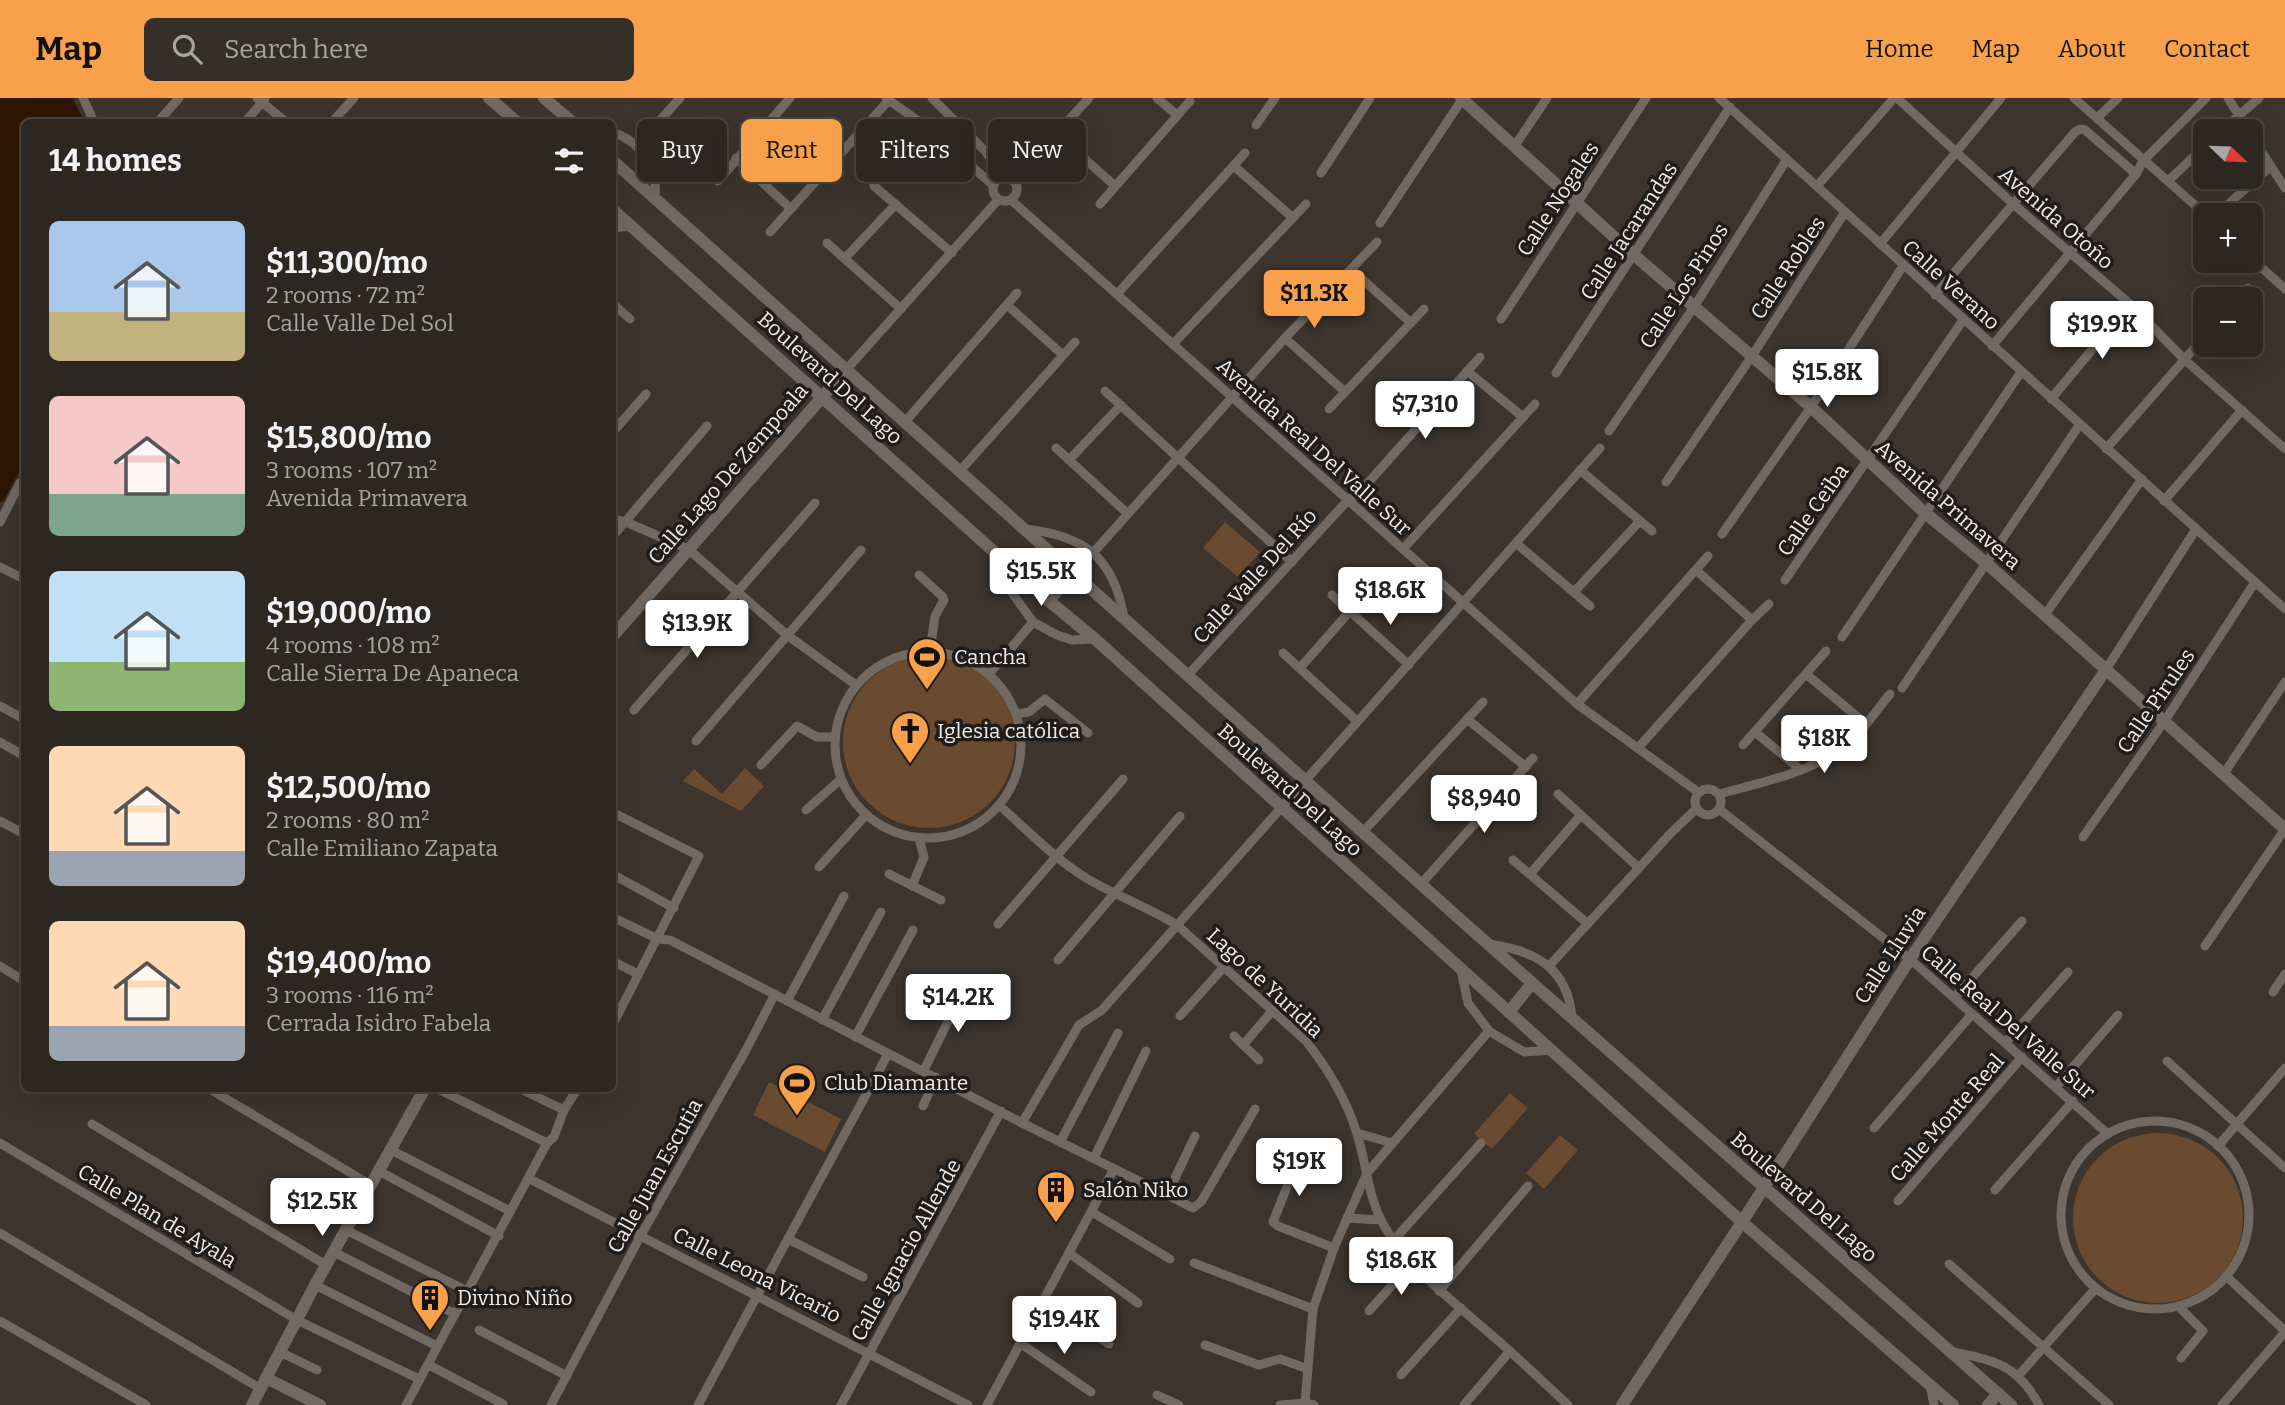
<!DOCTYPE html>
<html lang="en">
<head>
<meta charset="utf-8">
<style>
  :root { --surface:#2d2722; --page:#352f2a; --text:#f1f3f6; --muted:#a7a5a5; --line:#484440; --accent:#f8a14a }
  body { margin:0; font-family:Bitter,serif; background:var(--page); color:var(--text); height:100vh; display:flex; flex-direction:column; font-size:26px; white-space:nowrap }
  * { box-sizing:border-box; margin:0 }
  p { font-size:23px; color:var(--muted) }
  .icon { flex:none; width:38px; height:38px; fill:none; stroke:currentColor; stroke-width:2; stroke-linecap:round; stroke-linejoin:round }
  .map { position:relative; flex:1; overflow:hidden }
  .sheet { position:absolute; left:21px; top:21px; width:595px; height:973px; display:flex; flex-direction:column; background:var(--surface); border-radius:10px; box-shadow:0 7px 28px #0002,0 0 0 2px var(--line) }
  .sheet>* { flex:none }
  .hud { position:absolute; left:637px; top:21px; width:665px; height:63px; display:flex; gap:14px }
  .needle { width:46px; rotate:113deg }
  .buttons { position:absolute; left:2193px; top:21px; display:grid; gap:14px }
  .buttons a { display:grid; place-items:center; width:70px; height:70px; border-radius:10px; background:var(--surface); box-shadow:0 7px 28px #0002,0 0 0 2px var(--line); font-size:35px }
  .price { position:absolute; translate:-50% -60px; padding:0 16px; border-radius:7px; background:#fff; color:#222; font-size:23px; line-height:46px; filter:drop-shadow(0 2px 4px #0008) }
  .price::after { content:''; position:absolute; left:50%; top:42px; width:21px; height:16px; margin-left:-10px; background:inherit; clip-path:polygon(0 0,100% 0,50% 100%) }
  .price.active { background:var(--accent); color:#111 }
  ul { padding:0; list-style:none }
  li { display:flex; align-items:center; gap:21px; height:175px; padding:0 28px }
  li span { display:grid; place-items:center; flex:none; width:196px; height:140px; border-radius:10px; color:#555 }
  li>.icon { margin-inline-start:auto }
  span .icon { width:84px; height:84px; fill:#fffc; stroke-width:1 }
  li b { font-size:30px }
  h2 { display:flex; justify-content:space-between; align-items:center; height:84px; padding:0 28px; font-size:30px }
  .pill { padding:0 24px; border-radius:10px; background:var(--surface); box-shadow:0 7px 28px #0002,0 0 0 2px var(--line); font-size:24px; line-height:63px }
  .pill.active { background:var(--accent); color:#111 }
  header { display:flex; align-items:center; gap:42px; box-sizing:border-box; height:98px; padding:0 35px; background:var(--accent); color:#111 }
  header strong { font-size:33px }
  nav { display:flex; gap:38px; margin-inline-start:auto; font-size:24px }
  .search { width:490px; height:63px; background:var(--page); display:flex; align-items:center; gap:18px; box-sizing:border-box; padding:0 24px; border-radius:10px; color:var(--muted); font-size:26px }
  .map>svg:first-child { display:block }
  .green { fill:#6a4b30 }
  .water { fill:#2e1702 }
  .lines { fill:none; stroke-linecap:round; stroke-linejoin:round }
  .canal { stroke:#2e1702; stroke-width:10 }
  .street { stroke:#726962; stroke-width:9 }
  .secondary { stroke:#726962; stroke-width:12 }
  .labels { text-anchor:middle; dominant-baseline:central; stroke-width:7; stroke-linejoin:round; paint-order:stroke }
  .street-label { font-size:21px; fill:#f1ece8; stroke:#201c19 }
  .poi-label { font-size:21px; fill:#f1ece8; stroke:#201c19; text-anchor:start }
</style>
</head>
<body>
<header>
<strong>Map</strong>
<div class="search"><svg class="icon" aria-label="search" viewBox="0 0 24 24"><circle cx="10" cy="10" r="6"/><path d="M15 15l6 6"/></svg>Search here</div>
<nav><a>Home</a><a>Map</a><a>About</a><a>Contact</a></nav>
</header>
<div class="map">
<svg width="2285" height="1307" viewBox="0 0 2285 1307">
  <rect width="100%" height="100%" fill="#3c342d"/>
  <!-- green -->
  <g class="green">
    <polygon points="1225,424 1260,454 1238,479 1203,450"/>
    <circle cx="929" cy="644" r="86"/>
    <polygon points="745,670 764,688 741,713 683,683 694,671 722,696"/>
    <polygon points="769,984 841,1021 825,1054 753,1017"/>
    <polygon points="1510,995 1528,1010 1492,1051 1474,1036"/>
    <circle cx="2158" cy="1120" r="85"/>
    <polygon points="1560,1037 1578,1052 1544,1091 1526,1075"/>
  </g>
  <!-- water -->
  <polygon class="water" points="0,0 67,0 79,24 24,24 24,352 0,395"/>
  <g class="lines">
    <!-- canal -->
    <g class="canal">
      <polyline points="67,0 79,24"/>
      <polyline points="0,399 24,354"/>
    </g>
    <!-- street -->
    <g class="street">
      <polyline points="83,0 94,24"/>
      <polyline points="257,0 286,24"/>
      <polyline points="886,0 921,25 993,87"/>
      <polyline points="932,0 985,53 1005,79"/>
      <polyline points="1157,0 1177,17"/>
      <polyline points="1719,0 2285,511"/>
      <polyline points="1897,0 2012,105 2130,206 2184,261 2285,351"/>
      <polyline points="2074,0 2206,117"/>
      <polyline points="2228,0 2249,33"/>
      <polyline points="2097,20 2118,0"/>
      <polyline points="158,24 179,0"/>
      <polyline points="245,24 265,1"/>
      <polyline points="332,24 354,0"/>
      <polyline points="1256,27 1275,0"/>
      <polyline points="2221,33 2259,0"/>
      <path d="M612,34c30,10 46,36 43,66"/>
      <polyline points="1056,35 1115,88"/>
      <polyline points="2250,36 2285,90"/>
      <polyline points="637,48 680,0"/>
      <polyline points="1514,49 1547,0"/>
      <polyline points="736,60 790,110"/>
      <polyline points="1234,68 1293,120"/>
      <polyline points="1321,75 1370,0"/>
      <circle cx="1005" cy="91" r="12"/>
      <polyline points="718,83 790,0"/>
      <polyline points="1013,83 1089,0"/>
      <polyline points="2168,83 2205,48"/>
      <polyline points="874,88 952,155"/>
      <polyline points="1817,88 1894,0"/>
      <polyline points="1011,102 1577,606 1698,694"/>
      <polyline points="1100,106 1190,3"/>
      <polyline points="2216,117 2271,68"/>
      <polyline points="1380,125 1463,0"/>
      <polyline points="612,130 631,128"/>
      <polyline points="770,134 889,2"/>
      <polyline points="827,145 901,211"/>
      <polyline points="1880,146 2001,0"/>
      <polyline points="2250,159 2285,191"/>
      <polyline points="845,160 896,106"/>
      <polyline points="1352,172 1411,225"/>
      <polyline points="1117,196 1245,55"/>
      <polyline points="1935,197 2075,34 2080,31 2085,32 2136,76"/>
      <polyline points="2238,201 2248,190"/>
      <polyline points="612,205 630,221"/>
      <polyline points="1007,207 1063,257"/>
      <polyline points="1501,221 1646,0"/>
      <polyline points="1285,240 1344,293"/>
      <polyline points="1173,246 1306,106"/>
      <polyline points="1992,248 2136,76 2143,63 2206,0"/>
      <polyline points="846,272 998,102"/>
      <polyline points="1467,273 1523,319"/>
      <polyline points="1556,275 1730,9"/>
      <polyline points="1105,293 1292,464"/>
      <polyline points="2051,301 2130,206"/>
      <polyline points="1329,311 1424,211"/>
      <polyline points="904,325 1017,195"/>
      <polyline points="1609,333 1694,209 1787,61"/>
      <polyline points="612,335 646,296"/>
      <polyline points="1056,350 1127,415"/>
      <polyline points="2106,351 2205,238"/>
      <polyline points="1069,362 1121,307"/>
      <polyline points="1580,372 1652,433"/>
      <polyline points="959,374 1075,244"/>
      <polyline points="1666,384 1752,258 1845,114"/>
      <polyline points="2164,403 2242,312"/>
      <polyline points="612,421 626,424 688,451 787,537 856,587"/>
      <polyline points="0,424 20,385"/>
      <path d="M1024,431c60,6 90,28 100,89"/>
      <polyline points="1722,436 1811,309 1903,168"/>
      <polyline points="612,439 707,328"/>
      <polyline points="1516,445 1590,508"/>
      <polyline points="1403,451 1535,306"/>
      <polyline points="1093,455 1285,240 1377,144"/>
      <polyline points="1003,463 1010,492 1033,524 1057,537 1072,542 1095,541"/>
      <polyline points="0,469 24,481"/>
      <polyline points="1696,472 1752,522"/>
      <polyline points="919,477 942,498 944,502 935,518 930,553"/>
      <polyline points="1785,482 1963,222"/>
      <polyline points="1574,494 1640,423"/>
      <polyline points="1332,497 1409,567"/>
      <polyline points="2044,518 2142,381"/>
      <polyline points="1842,539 2021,274"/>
      <circle cx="928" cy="647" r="93"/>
      <polyline points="1283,555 1357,623"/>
      <polyline points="1300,570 1350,513"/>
      <polyline points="2105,573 2196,431"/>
      <polyline points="989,576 1033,524"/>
      <polyline points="1806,576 1866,626"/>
      <polyline points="1187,578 1348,402 1359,395 1480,259"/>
      <polyline points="1902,590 2080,326"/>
      <polyline points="1577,606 1708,458"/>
      <polyline points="0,608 24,621"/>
      <polyline points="634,612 815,405"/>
      <polyline points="1016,616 1029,614 1045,601 1088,635"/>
      <polyline points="1467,621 1526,669"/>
      <polyline points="1755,634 1801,672"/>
      <polyline points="696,643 861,452"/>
      <polyline points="0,644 24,658"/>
      <polyline points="1743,647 1826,553"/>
      <polyline points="1638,650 1752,522 1769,506"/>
      <polyline points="761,667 797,628 817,639 835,639"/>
      <polyline points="2223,677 2285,584"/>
      <circle cx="1708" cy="704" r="13"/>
      <polyline points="1558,696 1639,770"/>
      <path d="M1719,696c40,-11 86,-20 121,-44 20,-14 35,-38 50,-56"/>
      <path d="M999,707c28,25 55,53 87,73 30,18 62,29 91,47l129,116c22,28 41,59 51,93 9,28 11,61 25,88 23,43 63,72 99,104 30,25 58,52 87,79"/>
      <polyline points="1719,711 1910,861 2108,1036"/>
      <polyline points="806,712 841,681"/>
      <polyline points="612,714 699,758 612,928"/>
      <polyline points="0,723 24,736"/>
      <polyline points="1363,734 1483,604"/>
      <polyline points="2083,739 2164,624 2255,484"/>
      <polyline points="1513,762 1588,826"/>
      <polyline points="819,769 866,717"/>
      <polyline points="612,776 674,810"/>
      <polyline points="889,776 941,802"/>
      <polyline points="1530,776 1581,717"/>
      <polyline points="1421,786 1533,660"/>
      <polyline points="912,788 924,759 919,740"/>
      <polyline points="612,819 658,841 670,842 1022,1025 1193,1110 1201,1104 1255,1011"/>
      <polyline points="998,826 1123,681"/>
      <path d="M1488,846c46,6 80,23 84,74"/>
      <polyline points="2205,848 2285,731"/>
      <polyline points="1058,862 1180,718"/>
      <polyline points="612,863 638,876"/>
      <polyline points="0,868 24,883"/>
      <polyline points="1549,868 1670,736 1696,711"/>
      <polyline points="1461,872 1468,905 1489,933 1524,954 1552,952"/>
      <polyline points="2273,894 2285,876"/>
      <polyline points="1955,899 2022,823"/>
      <polyline points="787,903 844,798"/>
      <polyline points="1180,918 1223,870"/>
      <polyline points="822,922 881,814"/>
      <polyline points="1234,938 1259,962"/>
      <polyline points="855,939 913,832"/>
      <polyline points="2006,944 2068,874"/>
      <polyline points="1243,947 1273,912"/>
      <polyline points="2167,963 2285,1070"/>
      <polyline points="924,972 966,887"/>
      <polyline points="2056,989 2118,917"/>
      <polyline points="208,990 371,1087"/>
      <polyline points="436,990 547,1045"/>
      <polyline points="519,990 564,1012"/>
      <polyline points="923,1008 936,979"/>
      <circle cx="2155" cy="1117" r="94"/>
      <polyline points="1022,1025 1079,927 1102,912 1600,350"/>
      <polyline points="92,1026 326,1167"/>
      <polyline points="1874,1030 1972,916"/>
      <polyline points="1357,1035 1392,1045"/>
      <polyline points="1060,1044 1118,935"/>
      <polyline points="0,1045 297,1222 419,1281"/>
      <polyline points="2218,1048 2285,970"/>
      <polyline points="391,1052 510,1113"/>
      <polyline points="1094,1060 1146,953"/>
      <polyline points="1294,1071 1273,1124 1278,1128 1334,1150"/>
      <polyline points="379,1073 499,1138"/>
      <polyline points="530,1081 968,1307"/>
      <polyline points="1995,1092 2073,1003"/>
      <polyline points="1167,1097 1195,1038"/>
      <polyline points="1898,1103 2022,959"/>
      <polyline points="1092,1114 1170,1161"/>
      <polyline points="1347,1120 1381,1122"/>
      <polyline points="346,1132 467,1193"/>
      <polyline points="0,1135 261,1291"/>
      <polyline points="788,1141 863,1179"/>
      <polyline points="1394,1142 1481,1045"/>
      <polyline points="334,1154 455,1216"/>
      <polyline points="1069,1155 1138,1205"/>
      <polyline points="1194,1165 1313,1211"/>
      <polyline points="1949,1166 2109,1307"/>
      <polyline points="2226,1178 2285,1233"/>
      <polyline points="315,1187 437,1248"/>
      <polyline points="1439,1193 1528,1088"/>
      <polyline points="1044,1202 1109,1246"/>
      <polyline points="2179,1209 2203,1233 2181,1260"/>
      <polyline points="1369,1213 1412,1165"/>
      <polyline points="0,1223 146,1307"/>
      <polyline points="479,1232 567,1278"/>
      <polyline points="1020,1245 1091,1294"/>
      <polyline points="1205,1247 1259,1267 1280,1261 1308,1271"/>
      <polyline points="280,1254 317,1272"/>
      <path d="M1953,1254c41,8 65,13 86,53"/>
      <polyline points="429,1267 503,1306"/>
      <polyline points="1401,1277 1461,1210"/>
      <polyline points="2018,1278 2095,1191"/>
      <polyline points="1930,1287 1934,1307"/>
      <polyline points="1157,1297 1179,1307"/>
      <polyline points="1305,1305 1313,1211 1334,1150 1367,1075 1489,933"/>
      <polyline points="406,1307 547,1045 554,1039 564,1012 578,990"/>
      <polyline points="551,1307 641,1137 746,952 775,896"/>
      <polyline points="698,1307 888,956"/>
      <polyline points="841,1307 1001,1013"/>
      <polyline points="987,1307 1114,1071"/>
      <polyline points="1280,1307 1305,1305 1314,1307"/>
      <polyline points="1464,1307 1510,1253"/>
      <polyline points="2222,1307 2285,1234"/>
    </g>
    <!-- secondary -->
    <g class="secondary">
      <polyline points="489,0 517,24"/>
      <polyline points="544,0 572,24"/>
      <polyline points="1461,0 1634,157 1811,309 1925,415 1985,464 2285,731"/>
      <polyline points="612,62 1462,823 2011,1307"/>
      <polyline points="612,111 1049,503 1095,541 1742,1124 1953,1307"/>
      <polyline points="1049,503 1072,475"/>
      <polyline points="612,539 846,272"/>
      <polyline points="1509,914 1532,885"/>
      <polyline points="266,1280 320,1307"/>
      <polyline points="252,1307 315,1187 425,990"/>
      <polyline points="1622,1307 1742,1124 1910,861 2105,573"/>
      <polyline points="1988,1307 1998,1295"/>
    </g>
  </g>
  <!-- icons -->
  <defs>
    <symbol id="stadium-pin" viewBox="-11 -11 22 30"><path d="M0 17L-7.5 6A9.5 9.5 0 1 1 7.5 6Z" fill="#f8a14a" stroke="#201c19"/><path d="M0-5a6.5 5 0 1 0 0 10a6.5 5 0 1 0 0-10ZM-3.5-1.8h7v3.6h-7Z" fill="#111"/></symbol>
    <symbol id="church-pin" viewBox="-11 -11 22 30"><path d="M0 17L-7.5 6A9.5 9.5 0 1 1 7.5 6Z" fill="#f8a14a" stroke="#201c19"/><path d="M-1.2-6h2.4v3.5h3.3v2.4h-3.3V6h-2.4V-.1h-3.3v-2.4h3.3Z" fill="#111"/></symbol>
    <symbol id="building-pin" viewBox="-11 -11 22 30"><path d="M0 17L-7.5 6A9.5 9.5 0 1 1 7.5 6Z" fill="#f8a14a" stroke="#201c19"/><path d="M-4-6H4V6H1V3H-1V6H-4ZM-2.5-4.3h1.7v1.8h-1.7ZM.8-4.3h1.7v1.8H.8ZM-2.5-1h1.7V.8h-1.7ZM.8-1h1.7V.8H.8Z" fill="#111"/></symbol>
  </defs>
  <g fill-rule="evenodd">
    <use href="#stadium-pin" x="905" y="537" width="44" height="60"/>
    <use href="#church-pin" x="888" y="611" width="44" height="60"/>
    <use href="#stadium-pin" x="775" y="963" width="44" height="60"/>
    <use href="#building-pin" x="1034" y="1070" width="44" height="60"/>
    <use href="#building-pin" x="408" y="1178" width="44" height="60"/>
  </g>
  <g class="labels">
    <!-- street labels -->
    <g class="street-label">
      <text transform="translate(1558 101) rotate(-57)">Calle Nogales</text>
      <text transform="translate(2056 120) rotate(41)">Avenida Otoño</text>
      <text transform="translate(1629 133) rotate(-57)">Calle Jacarandas</text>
      <text transform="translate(1788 170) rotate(-57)">Calle Robles</text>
      <text transform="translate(1951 187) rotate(42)">Calle Verano</text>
      <text transform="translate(1684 188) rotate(-57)">Calle Los Pinos</text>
      <text transform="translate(830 280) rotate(42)">Boulevard Del Lago</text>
      <text transform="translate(1314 349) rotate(42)">Avenida Real Del Valle Sur</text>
      <text transform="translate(728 376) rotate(-49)">Calle Lago De Zempoala</text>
      <text transform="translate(1948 407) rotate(41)">Avenida Primavera</text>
      <text transform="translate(1813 412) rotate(-55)">Calle Ceiba</text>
      <text transform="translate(1255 478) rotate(-48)">Calle Valle Del Río</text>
      <text transform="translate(2156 603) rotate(-56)">Calle Pirules</text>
      <text transform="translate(1290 692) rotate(42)">Boulevard Del Lago</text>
      <text transform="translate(1890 857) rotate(-57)">Calle Lluvia</text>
      <text transform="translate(1265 885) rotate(43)">Lago de Yuridia</text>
      <text transform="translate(2008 924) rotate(41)">Calle Real Del Valle Sur</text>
      <text transform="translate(1947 1020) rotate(-49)">Calle Monte Real</text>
      <text transform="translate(655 1078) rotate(-61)">Calle Juan Escutia</text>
      <text transform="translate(1804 1099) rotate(41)">Boulevard Del Lago</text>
      <text transform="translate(157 1118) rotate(31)">Calle Plan de Ayala</text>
      <text transform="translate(906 1152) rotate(-61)">Calle Ignacio Allende</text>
      <text transform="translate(757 1177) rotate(27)">Calle Leona Vicario</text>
    </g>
    <!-- poi labels -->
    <g class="poi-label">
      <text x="954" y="559">Cancha</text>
      <text x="937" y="633">Iglesia católica</text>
      <text x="824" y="985">Club Diamante</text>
      <text x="1083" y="1092">Salón Niko</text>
      <text x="457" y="1200">Divino Niño</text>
    </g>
  </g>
</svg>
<div class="buttons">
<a><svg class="needle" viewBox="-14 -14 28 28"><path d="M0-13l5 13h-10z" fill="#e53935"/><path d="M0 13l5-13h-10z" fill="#a7a5a5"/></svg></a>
<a>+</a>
<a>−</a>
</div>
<b class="price active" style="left:1314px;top:232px">$11.3K</b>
<b class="price" style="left:2102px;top:263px">$19.9K</b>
<b class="price" style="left:1827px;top:311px">$15.8K</b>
<b class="price" style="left:1425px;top:343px">$7,310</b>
<b class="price" style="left:1041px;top:510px">$15.5K</b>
<b class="price" style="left:1390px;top:529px">$18.6K</b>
<b class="price" style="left:697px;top:562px">$13.9K</b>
<b class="price" style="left:1824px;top:677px">$18K</b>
<b class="price" style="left:1484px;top:737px">$8,940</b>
<b class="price" style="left:958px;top:936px">$14.2K</b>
<b class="price" style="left:1299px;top:1100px">$19K</b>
<b class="price" style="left:322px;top:1140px">$12.5K</b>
<b class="price" style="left:1401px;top:1199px">$18.6K</b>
<b class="price" style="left:1064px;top:1258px">$19.4K</b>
<div class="hud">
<a class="pill">Buy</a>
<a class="pill active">Rent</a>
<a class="pill">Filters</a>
<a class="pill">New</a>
</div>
<section class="sheet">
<h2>14 homes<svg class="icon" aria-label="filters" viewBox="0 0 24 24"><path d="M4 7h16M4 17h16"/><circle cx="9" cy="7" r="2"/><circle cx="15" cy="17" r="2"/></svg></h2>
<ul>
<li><span style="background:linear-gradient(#a9c7e8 65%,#c2b280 0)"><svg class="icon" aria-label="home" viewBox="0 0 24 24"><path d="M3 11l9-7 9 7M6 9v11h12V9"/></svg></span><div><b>$11,300/mo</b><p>2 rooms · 72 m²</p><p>Calle Valle Del Sol</p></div></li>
<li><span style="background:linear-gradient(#f6c9c9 70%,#7fa58c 0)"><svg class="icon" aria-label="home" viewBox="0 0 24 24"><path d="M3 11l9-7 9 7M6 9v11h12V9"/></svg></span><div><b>$15,800/mo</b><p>3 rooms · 107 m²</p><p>Avenida Primavera</p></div></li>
<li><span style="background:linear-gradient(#bfe0f5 65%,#8fb573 0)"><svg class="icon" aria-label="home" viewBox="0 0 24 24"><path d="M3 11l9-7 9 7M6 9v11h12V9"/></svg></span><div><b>$19,000/mo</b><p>4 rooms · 108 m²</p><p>Calle Sierra De Apaneca</p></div></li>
<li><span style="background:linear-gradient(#ffd9b3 75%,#9aa5b1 0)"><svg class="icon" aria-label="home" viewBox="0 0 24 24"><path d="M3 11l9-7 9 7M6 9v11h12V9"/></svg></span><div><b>$12,500/mo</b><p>2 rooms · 80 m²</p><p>Calle Emiliano Zapata</p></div></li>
<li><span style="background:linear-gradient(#ffd9b3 75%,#9aa5b1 0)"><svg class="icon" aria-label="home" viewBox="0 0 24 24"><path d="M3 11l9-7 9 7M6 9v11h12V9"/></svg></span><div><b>$19,400/mo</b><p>3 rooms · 116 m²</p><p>Cerrada Isidro Fabela</p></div></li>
</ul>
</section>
</div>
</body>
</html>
